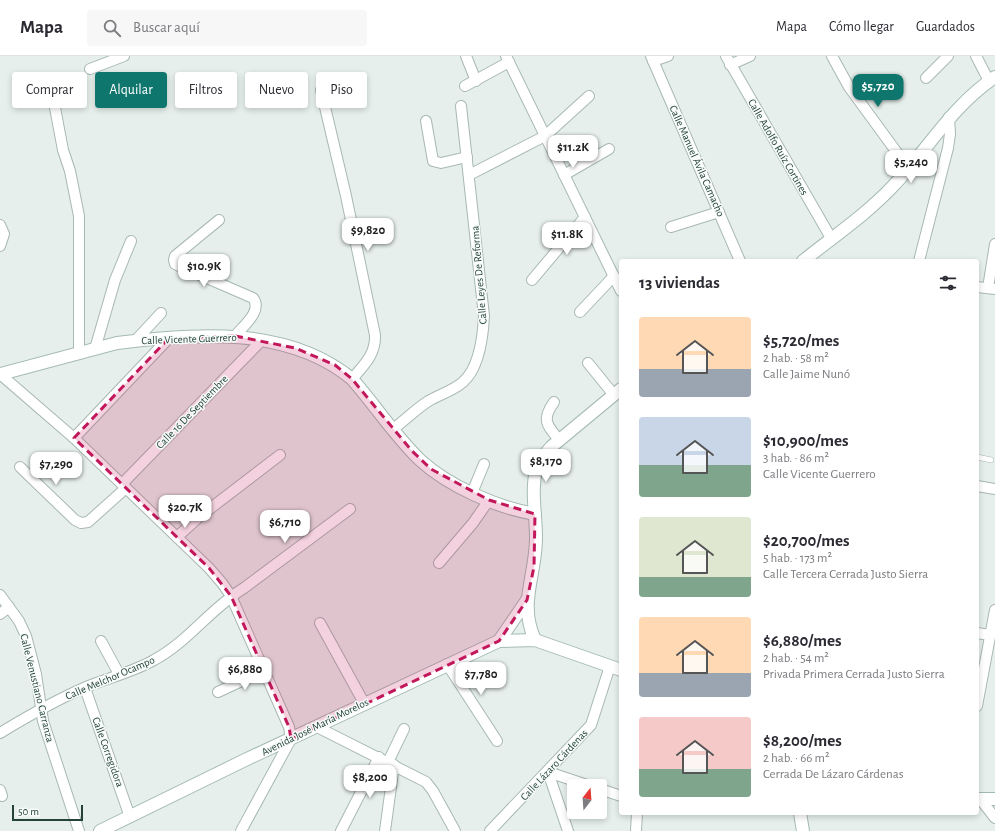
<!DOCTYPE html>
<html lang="es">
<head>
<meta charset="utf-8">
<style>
  :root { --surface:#fff; --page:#f7f7f7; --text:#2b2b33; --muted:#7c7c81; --line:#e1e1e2; --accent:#0f766e }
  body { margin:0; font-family:"Alegreya Sans",sans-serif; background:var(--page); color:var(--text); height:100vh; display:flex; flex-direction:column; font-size:15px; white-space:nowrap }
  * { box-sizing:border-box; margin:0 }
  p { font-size:13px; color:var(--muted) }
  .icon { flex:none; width:22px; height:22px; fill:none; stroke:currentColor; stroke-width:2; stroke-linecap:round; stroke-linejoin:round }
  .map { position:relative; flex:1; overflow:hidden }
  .side { position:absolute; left:619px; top:203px; width:360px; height:556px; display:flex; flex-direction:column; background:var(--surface); border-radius:4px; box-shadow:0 2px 6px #0003 }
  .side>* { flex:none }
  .banner { position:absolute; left:12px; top:16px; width:380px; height:36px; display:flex; gap:8px }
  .needle { width:26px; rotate:17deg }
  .buttons { position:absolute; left:567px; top:723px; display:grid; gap:8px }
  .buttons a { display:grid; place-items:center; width:40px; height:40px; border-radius:4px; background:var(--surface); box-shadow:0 2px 6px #0003; font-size:20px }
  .scale { position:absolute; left:12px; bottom:10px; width:71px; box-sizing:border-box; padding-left:4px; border:2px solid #24423a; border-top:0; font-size:11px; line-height:14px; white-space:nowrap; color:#24423a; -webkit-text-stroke:3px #f7fbf9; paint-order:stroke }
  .price { position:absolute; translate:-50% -34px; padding:0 9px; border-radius:8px; background:#fff; color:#222; font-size:13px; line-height:26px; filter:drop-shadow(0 1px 2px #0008) }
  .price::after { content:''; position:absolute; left:50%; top:24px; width:12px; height:9px; margin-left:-6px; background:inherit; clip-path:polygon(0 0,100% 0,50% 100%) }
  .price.on { background:var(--accent); color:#fff }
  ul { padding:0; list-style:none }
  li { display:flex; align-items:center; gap:12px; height:100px; padding:0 20px }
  li span { display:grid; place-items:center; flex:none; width:112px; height:80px; border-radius:4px; color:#555 }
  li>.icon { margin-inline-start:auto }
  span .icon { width:48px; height:48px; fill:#fffc; stroke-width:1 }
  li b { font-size:17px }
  h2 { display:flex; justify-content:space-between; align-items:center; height:48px; padding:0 20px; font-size:17px }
  .pill { padding:0 14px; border-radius:4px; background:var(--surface); box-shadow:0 2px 6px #0003; font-size:14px; line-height:36px }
  .pill.on { background:var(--accent); color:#fff }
  header { display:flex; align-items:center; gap:24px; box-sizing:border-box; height:56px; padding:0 20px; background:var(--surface); border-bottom:1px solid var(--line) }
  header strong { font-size:19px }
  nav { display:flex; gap:22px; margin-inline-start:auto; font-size:14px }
  .search { width:280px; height:36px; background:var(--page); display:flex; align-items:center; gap:10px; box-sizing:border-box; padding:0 14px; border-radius:4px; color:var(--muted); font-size:15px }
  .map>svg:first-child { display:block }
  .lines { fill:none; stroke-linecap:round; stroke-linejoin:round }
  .lane-casing { stroke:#a8b8b2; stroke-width:6 }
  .street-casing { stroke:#a8b8b2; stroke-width:12 }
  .secondary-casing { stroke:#a4bbb3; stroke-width:14 }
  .lane { stroke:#fff; stroke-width:5 }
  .street { stroke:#fff; stroke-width:10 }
  .secondary { stroke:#fff; stroke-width:12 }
  .marked { fill:#c2185b; fill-opacity:0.2; stroke:#c2185b; stroke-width:3; stroke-dasharray:8 5; stroke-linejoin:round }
  .labels { text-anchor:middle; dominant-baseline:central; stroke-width:3; stroke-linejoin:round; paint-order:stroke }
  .street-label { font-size:11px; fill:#24423a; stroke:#f7fbf9 }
</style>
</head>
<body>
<header>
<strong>Mapa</strong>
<div class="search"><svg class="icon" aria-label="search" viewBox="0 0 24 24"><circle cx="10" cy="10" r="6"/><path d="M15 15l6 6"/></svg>Buscar aquí</div>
<nav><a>Mapa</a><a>Cómo llegar</a><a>Guardados</a></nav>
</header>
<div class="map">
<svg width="995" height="775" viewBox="0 0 995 775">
  <rect width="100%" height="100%" fill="#e6efeb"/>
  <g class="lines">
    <defs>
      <polyline id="lane" points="977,401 991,404"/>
      <g id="street">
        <polyline points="466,0 476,25"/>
        <polyline points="506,0 621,235"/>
        <polyline points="651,0 740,205"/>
        <polyline points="726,0 831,182"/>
        <polyline points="832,0 849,31 909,113"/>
        <polyline points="976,0 989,25"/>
        <polyline points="653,5 668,0"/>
        <polyline points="730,9 750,0"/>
        <polyline points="90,13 124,0"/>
        <polyline points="926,22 948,0"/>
        <polyline points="465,30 509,6"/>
        <path d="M321,34l25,106 29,139c1,19 -11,30 -23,44"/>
        <polyline points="52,36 63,94 70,115 79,160 79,298"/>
        <polyline points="426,65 433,105 441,107 467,101"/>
        <polyline points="469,119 545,80 589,40"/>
        <polyline points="564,119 609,93"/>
        <path d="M219,164l-44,36 -1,4 1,4 4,2 74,32c10,13 -10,28 -18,38"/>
        <polyline points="0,169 4,178 0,190"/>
        <polyline points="671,171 719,156"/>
        <polyline points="919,205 948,92 950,78 949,61"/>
        <polyline points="532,224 585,161"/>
        <polyline points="977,231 995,233"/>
        <polyline points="988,232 995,188"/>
        <polyline points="580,256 614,220"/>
        <polyline points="135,285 161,257"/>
        <polyline points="95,293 115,224 131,185"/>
        <polyline points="588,307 614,339"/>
        <polyline points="0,318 74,382 209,512 222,527 231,540 289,671 291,683 241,775"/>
        <path d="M554,346c-13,18 -7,23 5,38"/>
        <path d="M393,373c12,-9 22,-19 34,-27 11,-7 26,-11 36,-20 16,-14 20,-46 21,-66l-23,-210"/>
        <polyline points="74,382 168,283"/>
        <polyline points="20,411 75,464 81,467 88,466 126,432"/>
        <polyline points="122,428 261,285"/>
        <polyline points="977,430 995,433"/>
        <polyline points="472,437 484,408"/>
        <polyline points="177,481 199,461 280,399"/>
        <polyline points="439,507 473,467 489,444"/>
        <polyline points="0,539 19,565 26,580 36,618 43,665 79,775"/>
        <polyline points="0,558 9,551"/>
        <polyline points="320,567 364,647"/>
        <polyline points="977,577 990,579"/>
        <polyline points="101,585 119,618"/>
        <polyline points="447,608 497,685"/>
        <polyline points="85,632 130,761"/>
        <polyline points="218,636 263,615"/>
        <polyline points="977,650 995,554"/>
        <polyline points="317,671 426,726 433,735 455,775"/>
        <path d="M0,677c28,-17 56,-33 86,-46 22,-9 47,-15 68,-27 34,-18 57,-52 90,-72l106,-79"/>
        <polyline points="388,706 404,673"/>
        <polyline points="548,716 568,775"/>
        <polyline points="548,716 590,730"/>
        <polyline points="600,733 621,740"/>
        <polyline points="0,734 2,740"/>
        <polyline points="981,744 995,762"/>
        <polyline points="341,775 379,701"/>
        <polyline points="385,775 394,709"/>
        <polyline points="490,775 591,669 610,610"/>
        <polyline points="636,775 637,757"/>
      </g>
      <g id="secondary">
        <path d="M803,205c31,-25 64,-47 91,-76 35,-37 57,-78 101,-108"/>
        <path d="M1,318l116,-31c78,-10 171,-17 235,36 23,26 43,57 68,81 28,26 78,48 115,54"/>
        <path d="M535,584c-17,-37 1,-64 1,-102 0,-23 -5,-46 0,-68 3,-9 9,-16 15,-23l70,-58"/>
        <polyline points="499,585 527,544"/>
        <polyline points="977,743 995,743"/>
        <polyline points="800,757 803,775"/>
        <polyline points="100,775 245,704 499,585 535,584 621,614"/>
      </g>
    </defs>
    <!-- lane casing -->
    <use href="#lane" class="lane-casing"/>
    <!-- street casing -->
    <use href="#street" class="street-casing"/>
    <!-- secondary casing -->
    <use href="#secondary" class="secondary-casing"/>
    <!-- lane -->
    <use href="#lane" class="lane"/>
    <!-- street -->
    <use href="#street" class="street"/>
    <!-- secondary -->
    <use href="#secondary" class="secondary"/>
  </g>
  <!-- marked area -->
  <path class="marked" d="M235,280l60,12 40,17 17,14 60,72 19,18 58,31 46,14 -1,53 -7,33 -28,41 -208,98 -2,-12 -58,-131 -22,-28 -135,-130 94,-99z"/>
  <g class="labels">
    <!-- street labels -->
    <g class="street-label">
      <text transform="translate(778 91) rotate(60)">Calle Adolfo Ruíz Cortines</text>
      <text transform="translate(697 105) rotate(66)">Calle Manuel Ávila Camacho</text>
      <text transform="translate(479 219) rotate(-95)">Calle Leyes De Reforma</text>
      <text transform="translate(189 283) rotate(-2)">Calle Vicente Guerrero</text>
      <text transform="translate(192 356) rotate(-46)">Calle 16 De Septiembre</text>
      <text transform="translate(110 622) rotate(-23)">Calle Melchor Ocampo</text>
      <text transform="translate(37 632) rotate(76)">Calle Venustiano Carranza</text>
      <text transform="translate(315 671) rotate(-26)">Avenida José María Morelos</text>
      <text transform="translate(108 696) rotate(70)">Calle Corregidora</text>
      <text transform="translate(554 709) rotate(-47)">Calle Lázaro Cárdenas</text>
    </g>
  </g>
</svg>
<div class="buttons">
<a><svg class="needle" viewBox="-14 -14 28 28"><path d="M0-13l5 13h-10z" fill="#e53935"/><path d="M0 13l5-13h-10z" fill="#7c7c81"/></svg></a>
</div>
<div class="scale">50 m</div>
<b class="price on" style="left:878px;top:52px">$5,720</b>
<b class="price" style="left:573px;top:113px">$11.2K</b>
<b class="price" style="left:911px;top:128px">$5,240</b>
<b class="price" style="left:368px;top:196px">$9,820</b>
<b class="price" style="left:567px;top:200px">$11.8K</b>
<b class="price" style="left:204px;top:232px">$10.9K</b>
<b class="price" style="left:546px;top:427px">$8,170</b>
<b class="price" style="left:56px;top:430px">$7,290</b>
<b class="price" style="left:185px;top:473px">$20.7K</b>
<b class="price" style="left:285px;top:488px">$6,710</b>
<b class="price" style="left:245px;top:635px">$6,880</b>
<b class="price" style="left:481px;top:640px">$7,780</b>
<b class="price" style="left:370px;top:743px">$8,200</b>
<div class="banner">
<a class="pill">Comprar</a>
<a class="pill on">Alquilar</a>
<a class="pill">Filtros</a>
<a class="pill">Nuevo</a>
<a class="pill">Piso</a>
</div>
<section class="side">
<h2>13 viviendas<svg class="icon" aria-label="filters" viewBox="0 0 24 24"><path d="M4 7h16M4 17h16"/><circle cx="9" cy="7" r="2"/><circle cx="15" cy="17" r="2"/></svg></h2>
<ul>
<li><span style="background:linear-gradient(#ffd9b3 65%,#9aa5b1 0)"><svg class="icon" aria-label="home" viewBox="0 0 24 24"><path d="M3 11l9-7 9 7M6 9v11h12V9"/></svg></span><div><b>$5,720/mes</b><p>2 hab. · 58 m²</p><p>Calle Jaime Nunó</p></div></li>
<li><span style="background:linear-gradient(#c9d6e8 60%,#7fa58c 0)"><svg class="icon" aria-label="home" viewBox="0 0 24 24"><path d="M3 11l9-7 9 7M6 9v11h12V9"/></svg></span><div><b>$10,900/mes</b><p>3 hab. · 86 m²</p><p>Calle Vicente Guerrero</p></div></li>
<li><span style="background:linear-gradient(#dfe7d0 75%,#7fa58c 0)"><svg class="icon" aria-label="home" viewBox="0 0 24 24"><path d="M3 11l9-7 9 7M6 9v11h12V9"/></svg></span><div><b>$20,700/mes</b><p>5 hab. · 173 m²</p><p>Calle Tercera Cerrada Justo Sierra</p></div></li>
<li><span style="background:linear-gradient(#ffd9b3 70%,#9aa5b1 0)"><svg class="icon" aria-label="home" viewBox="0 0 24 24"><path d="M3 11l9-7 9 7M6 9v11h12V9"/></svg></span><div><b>$6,880/mes</b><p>2 hab. · 54 m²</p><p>Privada Primera Cerrada Justo Sierra</p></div></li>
<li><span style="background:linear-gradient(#f6c9c9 65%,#7fa58c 0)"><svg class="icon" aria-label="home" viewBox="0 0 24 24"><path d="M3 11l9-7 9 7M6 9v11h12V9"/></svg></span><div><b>$8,200/mes</b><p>2 hab. · 66 m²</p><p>Cerrada De Lázaro Cárdenas</p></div></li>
</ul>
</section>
</div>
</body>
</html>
